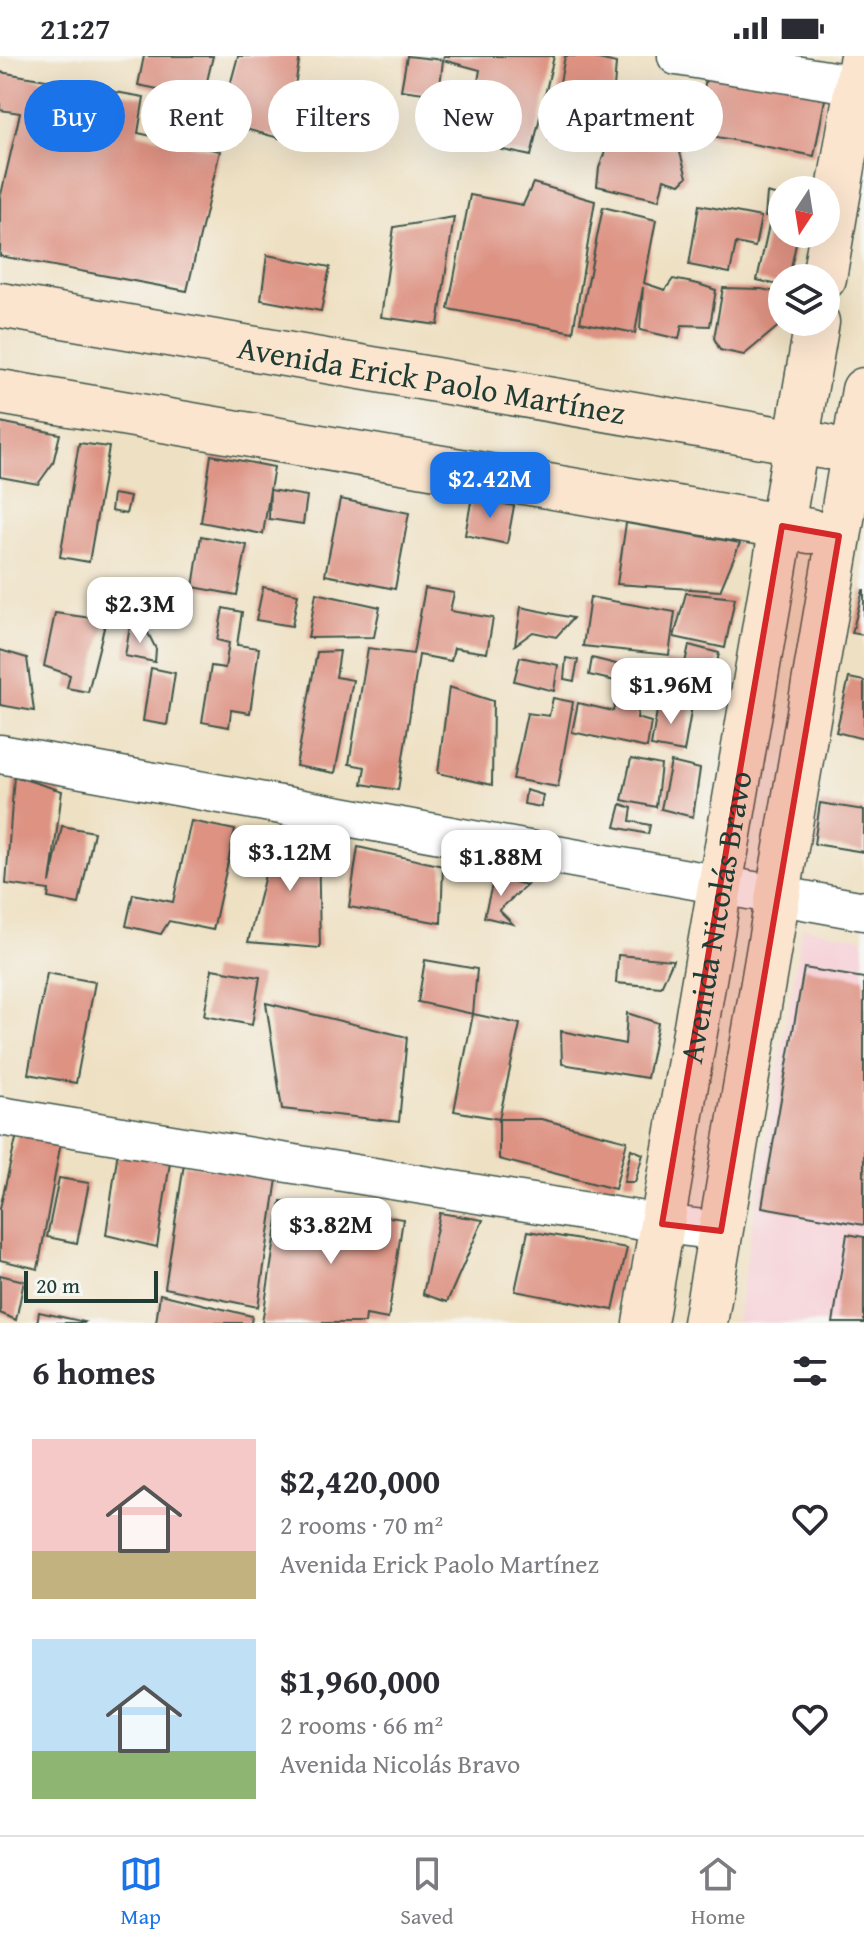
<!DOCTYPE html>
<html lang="en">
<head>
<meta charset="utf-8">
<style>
  :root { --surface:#fff; --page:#f2f2f3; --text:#2b2b33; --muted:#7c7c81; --line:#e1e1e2; --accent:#1a73e8 }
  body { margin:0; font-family:"Gentium Book Plus",serif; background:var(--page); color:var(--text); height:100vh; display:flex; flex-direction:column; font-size:30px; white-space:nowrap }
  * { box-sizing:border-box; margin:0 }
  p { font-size:26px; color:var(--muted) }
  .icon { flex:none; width:44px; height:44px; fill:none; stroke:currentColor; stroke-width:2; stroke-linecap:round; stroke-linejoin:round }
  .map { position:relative; height:1267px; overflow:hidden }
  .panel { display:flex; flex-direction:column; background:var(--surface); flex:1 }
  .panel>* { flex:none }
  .top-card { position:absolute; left:24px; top:24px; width:816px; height:72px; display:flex; gap:16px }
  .needle { width:52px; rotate:192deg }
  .controls { position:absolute; left:768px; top:120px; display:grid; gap:16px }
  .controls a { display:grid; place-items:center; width:72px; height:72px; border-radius:50%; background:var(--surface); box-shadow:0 8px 32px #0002; font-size:40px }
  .scale { position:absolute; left:24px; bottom:20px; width:134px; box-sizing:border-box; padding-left:8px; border:4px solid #1f3d34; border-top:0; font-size:22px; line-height:28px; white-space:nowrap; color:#1f3d34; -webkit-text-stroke:6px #f6f6f2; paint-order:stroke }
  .price { position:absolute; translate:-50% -68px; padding:0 18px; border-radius:16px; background:#fff; color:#222; font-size:26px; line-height:52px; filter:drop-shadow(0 2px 4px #0008) }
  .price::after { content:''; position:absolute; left:50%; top:48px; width:24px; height:18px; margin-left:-12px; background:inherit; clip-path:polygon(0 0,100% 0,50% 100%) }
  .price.current { background:var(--accent); color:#fff }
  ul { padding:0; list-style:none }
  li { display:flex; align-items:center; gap:24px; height:200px; padding:0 32px }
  li span { display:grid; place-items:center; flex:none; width:224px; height:160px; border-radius:0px; color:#555 }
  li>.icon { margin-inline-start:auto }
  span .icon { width:96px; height:96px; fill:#fffc; stroke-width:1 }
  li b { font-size:34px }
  h2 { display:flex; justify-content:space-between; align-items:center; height:96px; padding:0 32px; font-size:34px }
  .chip { padding:0 28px; border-radius:36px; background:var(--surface); box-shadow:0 8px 32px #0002; font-size:28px; line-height:72px }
  .chip.current { background:var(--accent); color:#fff }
  .status { display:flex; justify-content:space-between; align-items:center; height:56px; padding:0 40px; background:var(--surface); direction:ltr }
  .status svg { height:22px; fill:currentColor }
  .tab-bar { display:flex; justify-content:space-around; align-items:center; height:112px; border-top:2px solid var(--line); background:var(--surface); font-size:22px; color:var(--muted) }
  .tab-bar a { display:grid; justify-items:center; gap:4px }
  .tab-bar .current { color:var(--accent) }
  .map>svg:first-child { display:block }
  .built { fill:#f6cfd6 }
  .building { fill:#dd9282 }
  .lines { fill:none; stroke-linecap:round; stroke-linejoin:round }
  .minor-casing { stroke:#3e5549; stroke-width:41 }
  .secondary-casing { stroke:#3e5549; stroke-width:47 }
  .minor { stroke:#fff; stroke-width:38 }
  .secondary { stroke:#fbe5cf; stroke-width:44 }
  .marked { fill:#d62828; fill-opacity:0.2; stroke:#d62828; stroke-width:6; stroke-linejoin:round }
  .labels { text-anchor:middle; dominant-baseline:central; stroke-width:7; stroke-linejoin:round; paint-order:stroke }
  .street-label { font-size:32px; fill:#1f3d34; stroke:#f6f6f2 }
</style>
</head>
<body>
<div class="status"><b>21:27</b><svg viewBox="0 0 49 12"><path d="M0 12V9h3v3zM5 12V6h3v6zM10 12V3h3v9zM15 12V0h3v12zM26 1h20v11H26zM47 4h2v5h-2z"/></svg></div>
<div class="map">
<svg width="864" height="1267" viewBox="0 0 864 1267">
  <rect width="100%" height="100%" fill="#f6f6f2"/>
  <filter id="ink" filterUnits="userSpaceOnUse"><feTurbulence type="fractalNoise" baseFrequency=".0125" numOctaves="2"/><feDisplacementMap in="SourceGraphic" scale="16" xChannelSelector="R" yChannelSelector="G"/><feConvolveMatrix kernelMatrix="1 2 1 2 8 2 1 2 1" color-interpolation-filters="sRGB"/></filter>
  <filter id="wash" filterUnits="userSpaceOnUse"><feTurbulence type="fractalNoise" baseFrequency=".006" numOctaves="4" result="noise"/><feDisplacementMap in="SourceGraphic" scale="32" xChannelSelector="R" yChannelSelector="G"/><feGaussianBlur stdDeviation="1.8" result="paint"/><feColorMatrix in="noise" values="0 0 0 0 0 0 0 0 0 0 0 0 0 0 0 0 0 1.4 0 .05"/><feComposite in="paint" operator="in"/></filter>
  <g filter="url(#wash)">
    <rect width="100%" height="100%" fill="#eee0c2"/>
    <!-- built -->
    <polygon class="built" points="802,871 864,882 864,1267 736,1267"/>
    <g id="blocks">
      <!-- building -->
      <g class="building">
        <polygon points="144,0 213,0 203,42 138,29"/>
        <polygon points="238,0 300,0 286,84 220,66"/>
        <polygon points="407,0 443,4 439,39 401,34"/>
        <polygon points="444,0 554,0 531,100 467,86 480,14 443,4"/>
        <polygon points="565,0 586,0 616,7 610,83 586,78 582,86 549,84"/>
        <polygon points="708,9 828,28 814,100 697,77"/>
        <polygon points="0,16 144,41 138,77 220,95 187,235 0,200 0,143 20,57 0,54"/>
        <polygon points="644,66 665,72 666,84 677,86 687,121 680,128 664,123 659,144 597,130 599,112 614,71 639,78"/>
        <polygon points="533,127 595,145 573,276 448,253 470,139 523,149"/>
        <polygon points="767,137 782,141 782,164 765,161"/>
        <polygon points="699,149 761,161 755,191 736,187 730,217 689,209"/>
        <polygon points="603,151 656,164 644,227 665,234 673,223 698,228 716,234 710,270 682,269 679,283 640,274 643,231 635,277 580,266"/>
        <polygon points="454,161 438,269 381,261 394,171"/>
        <polygon points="769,169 782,171 782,178 798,178 789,222 782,222 782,230 757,224"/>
        <polygon points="267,199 330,211 321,255 261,244"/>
        <polygon points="723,232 761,233 782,237 781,268 744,299 720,294 714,282"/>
        <polygon points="0,366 60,378 53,407 38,428 0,421"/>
        <polygon points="79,387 109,391 89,506 60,501"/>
        <polygon points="211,399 274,411 270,434 307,440 303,468 269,463 270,434 263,478 201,466"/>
        <polygon points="113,438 130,441 126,458 111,455"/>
        <polygon points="472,441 514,450 507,488 465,479"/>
        <polygon points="340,443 409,457 395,533 325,519"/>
        <polygon points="626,467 740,487 720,535 617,528"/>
        <polygon points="201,480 247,489 237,539 193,531"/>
        <polygon points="263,531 298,538 292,570 256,564"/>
        <polygon points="425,532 454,537 450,555 493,562 487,597 454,592 451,605 419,599 398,734 362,728 365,711 349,708 368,592 413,598"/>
        <polygon points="863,534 864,534 864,579 852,577"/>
        <polygon points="316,537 380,551 374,581 308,582"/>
        <polygon points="686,537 735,542 725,592 674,581"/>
        <polygon points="590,541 675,556 669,599 583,590"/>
        <polygon points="521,551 573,562 556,581 533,576 515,589"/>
        <polygon points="223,552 242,556 237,589 259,592 250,657 231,654 229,671 202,666 211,610 225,612 229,587 217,584"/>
        <polygon points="55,557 106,564 88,636 67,632 70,619 44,610"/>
        <polygon points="130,570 147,575 156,593 155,606 125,600"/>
        <polygon points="689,589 719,597 709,649 661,639 665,605 685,607"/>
        <polygon points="0,594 27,602 34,655 0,649"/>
        <polygon points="340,595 336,621 353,624 335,717 296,710 317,596"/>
        <polygon points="520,601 558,609 554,635 514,625"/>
        <polygon points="566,602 578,604 574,625 564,623"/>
        <polygon points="592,602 628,611 624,627 589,619"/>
        <polygon points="151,612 175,617 167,669 143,665"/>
        <polygon points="849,622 864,625 864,683 836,676"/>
        <polygon points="449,631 493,645 492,729 438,717"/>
        <polygon points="553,642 573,646 558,731 513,723 527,657 549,660"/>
        <polygon points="659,643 692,650 684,696 651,690"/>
        <polygon points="578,647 613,655 615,648 638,653 637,662 651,666 647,692 572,676"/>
        <polygon points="631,703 661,709 656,751 622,744"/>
        <polygon points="671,706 700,713 693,761 661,753"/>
        <polygon points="14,720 62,735 50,827 62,770 94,776 79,848 48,842 49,834 6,828"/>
        <polygon points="526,734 543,739 541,751 524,748"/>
        <polygon points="820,747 864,754 864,796 814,788"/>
        <polygon points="621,748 632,752 630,765 650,769 648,778 615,771"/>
        <polygon points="191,765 235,774 213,874 169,865 161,878 126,870 133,838 173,846"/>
        <polygon points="277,772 318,779 320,892 248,886"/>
        <polygon points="358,791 443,810 441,867 349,851"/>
        <polygon points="494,821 527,829 499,854 513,868 484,861"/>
        <polygon points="618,899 673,904 661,931 616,927"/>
        <polygon points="425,904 477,913 473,958 418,946"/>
        <polygon points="804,912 864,922 864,1169 762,1151"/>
        <polygon points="212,913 260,921 252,969 204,960"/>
        <polygon points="47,917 95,926 76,1027 28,1018"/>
        <polygon points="266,947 407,981 399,1066 282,1053"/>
        <polygon points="627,957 658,967 647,1022 562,1008 561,975 625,988"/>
        <polygon points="473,958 520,968 499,1063 454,1055"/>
        <polygon points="499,1063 541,1063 627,1085 615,1133 499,1103"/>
        <polygon points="19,1070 62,1080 38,1213 0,1204 0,1152"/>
        <polygon points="631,1093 643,1098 635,1126 624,1126"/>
        <polygon points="118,1094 171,1100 157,1191 106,1179"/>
        <polygon points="184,1108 277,1123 258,1251 165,1232"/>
        <polygon points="59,1122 89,1127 77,1187 47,1181"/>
        <polygon points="281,1145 403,1163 388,1263 366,1259 365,1267 262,1267"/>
        <polygon points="440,1157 483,1164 447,1246 423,1238"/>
        <polygon points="528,1175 627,1192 613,1254 515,1235"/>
        <polygon points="847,1178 864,1181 864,1267 833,1267"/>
        <polygon points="0,1219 24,1225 16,1264 0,1257"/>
        <polygon points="160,1238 252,1260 251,1267 156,1267"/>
        <polygon points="39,1256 85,1266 84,1267 37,1267"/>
      </g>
    </g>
  </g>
  <g filter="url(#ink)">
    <use href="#blocks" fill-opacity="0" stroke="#3e5549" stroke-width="2"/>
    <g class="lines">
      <defs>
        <g id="minor">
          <polyline points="677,0 864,30"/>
          <polyline points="0,698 864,855"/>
          <polyline points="0,1060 662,1168 721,1175"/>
        </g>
        <g id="secondary">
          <polyline points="824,222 862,0"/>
          <path id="s1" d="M0,249l826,142"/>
          <polyline points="0,336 810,475"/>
          <path id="s2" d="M645,1267l172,-1001"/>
          <polyline points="705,1267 864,334"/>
        </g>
      </defs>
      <!-- minor casing -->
      <use href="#minor" class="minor-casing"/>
      <!-- secondary casing -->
      <use href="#secondary" class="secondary-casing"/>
      <!-- minor -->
      <use href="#minor" class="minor"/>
      <!-- secondary -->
      <use href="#secondary" class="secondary"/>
    </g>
  </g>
  <!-- marked area -->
  <path class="marked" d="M782,470l57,10 -118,695 -59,-7z"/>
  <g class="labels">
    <!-- street labels -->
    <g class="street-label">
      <text stroke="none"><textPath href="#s1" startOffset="438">Avenida Erick Paolo Martínez</textPath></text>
      <text stroke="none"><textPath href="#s2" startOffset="412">Avenida Nicolás Bravo</textPath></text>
    </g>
  </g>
</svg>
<div class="controls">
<a><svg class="needle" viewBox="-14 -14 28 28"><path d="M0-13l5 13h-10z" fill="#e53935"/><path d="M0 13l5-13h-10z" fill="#7c7c81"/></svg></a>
<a><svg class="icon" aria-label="layers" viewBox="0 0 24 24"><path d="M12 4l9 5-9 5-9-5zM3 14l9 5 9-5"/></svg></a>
</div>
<div class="scale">20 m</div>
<b class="price current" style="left:490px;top:464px">$2.42M</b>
<b class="price" style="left:140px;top:589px">$2.3M</b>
<b class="price" style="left:671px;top:670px">$1.96M</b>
<b class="price" style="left:290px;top:837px">$3.12M</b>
<b class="price" style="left:501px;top:842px">$1.88M</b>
<b class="price" style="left:331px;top:1210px">$3.82M</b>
<div class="top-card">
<a class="chip current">Buy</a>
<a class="chip">Rent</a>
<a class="chip">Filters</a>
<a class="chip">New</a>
<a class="chip">Apartment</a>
</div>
</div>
<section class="panel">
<h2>6 homes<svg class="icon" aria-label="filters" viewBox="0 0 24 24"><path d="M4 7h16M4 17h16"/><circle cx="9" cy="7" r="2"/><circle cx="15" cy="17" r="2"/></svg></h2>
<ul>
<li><span style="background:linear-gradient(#f6c9c9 70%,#c2b280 0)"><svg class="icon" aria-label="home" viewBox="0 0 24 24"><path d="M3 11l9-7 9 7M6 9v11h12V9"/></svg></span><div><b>$2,420,000</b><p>2 rooms · 70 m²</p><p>Avenida Erick Paolo Martínez</p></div><svg class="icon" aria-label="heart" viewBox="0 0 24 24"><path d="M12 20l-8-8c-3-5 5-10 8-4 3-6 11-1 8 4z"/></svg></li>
<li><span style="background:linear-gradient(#bfe0f5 70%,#8fb573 0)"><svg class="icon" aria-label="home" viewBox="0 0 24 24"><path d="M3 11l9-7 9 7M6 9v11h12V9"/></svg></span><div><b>$1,960,000</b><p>2 rooms · 66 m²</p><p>Avenida Nicolás Bravo</p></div><svg class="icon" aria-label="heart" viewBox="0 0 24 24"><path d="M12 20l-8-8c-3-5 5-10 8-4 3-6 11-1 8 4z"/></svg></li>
</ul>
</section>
<nav class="tab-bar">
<a class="current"><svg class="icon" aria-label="map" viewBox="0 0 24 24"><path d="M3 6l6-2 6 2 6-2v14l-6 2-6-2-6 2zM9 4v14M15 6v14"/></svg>Map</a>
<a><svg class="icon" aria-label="saved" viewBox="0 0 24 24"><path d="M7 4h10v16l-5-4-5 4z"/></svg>Saved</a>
<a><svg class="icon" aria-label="home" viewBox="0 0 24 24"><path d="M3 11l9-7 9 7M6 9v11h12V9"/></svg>Home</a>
</nav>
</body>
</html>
